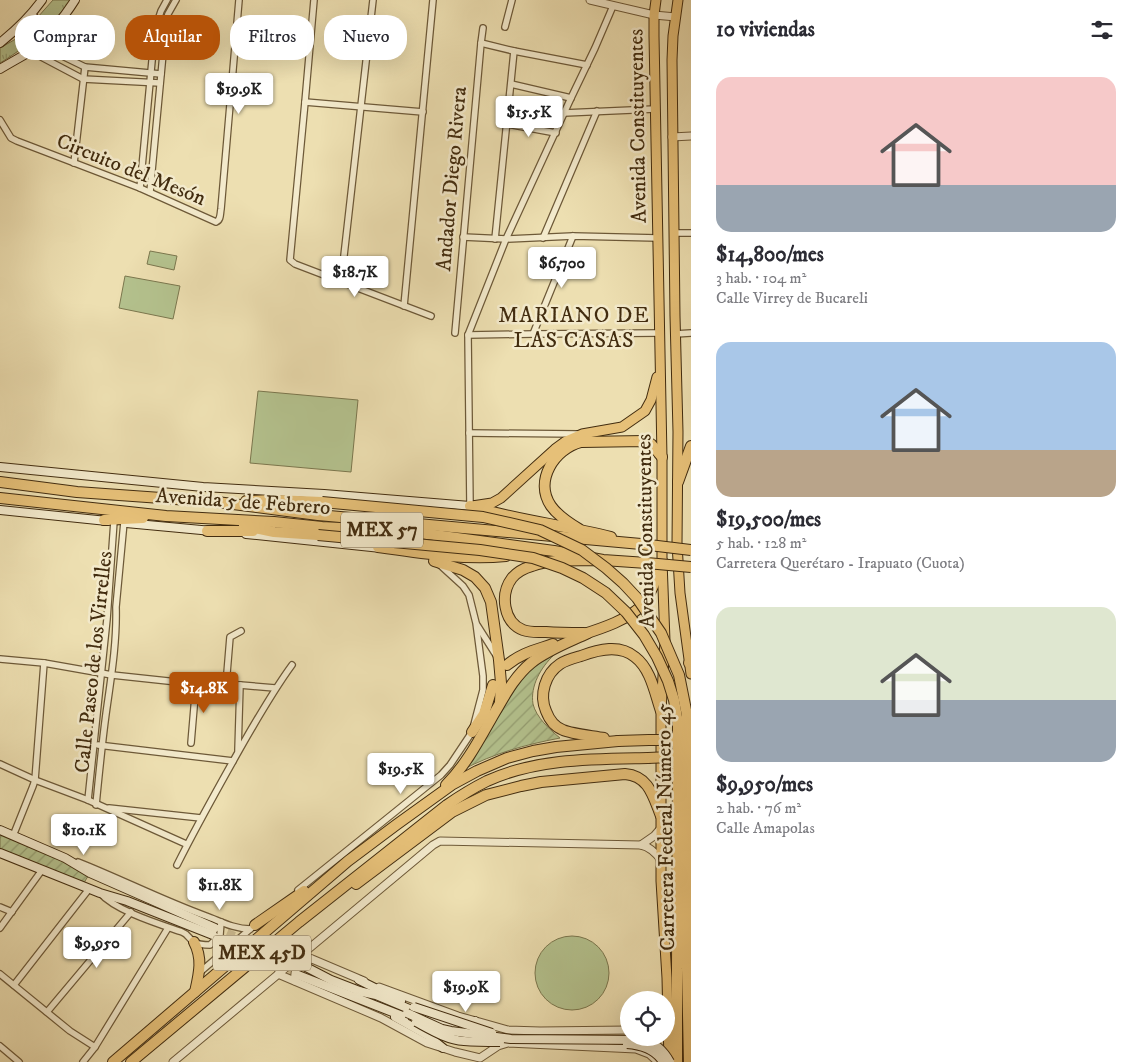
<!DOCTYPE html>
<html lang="es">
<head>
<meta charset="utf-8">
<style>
  :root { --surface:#fff; --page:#f7f7f7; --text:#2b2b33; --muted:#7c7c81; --accent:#b45309 }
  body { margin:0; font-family:"IM FELL DW Pica",serif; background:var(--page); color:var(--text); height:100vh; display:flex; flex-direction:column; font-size:19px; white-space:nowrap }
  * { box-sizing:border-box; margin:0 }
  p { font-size:16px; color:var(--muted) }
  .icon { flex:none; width:28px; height:28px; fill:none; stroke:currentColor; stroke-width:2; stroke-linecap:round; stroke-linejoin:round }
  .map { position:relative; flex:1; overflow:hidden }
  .details { display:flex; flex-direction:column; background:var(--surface); width:450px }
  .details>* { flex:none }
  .banner { position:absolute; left:15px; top:15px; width:475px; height:45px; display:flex; gap:10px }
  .fabs { position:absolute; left:620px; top:991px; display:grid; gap:10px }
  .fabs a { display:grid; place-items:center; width:55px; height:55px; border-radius:50%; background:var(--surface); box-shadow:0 5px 20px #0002; font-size:25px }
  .price { position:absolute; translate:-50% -42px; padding:0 11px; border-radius:5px; background:#fff; color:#222; font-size:16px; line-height:32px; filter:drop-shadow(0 1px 2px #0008) }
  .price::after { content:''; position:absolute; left:50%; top:30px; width:15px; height:11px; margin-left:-8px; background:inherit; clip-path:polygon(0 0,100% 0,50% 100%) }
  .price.current { background:var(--accent); color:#fff }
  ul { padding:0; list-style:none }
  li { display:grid; align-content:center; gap:10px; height:265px; padding:0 25px }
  li span { display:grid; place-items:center; height:155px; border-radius:15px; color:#555 }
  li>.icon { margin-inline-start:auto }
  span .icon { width:90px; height:90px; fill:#fffc; stroke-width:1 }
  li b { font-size:21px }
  h2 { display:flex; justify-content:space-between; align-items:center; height:60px; padding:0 25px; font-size:21px }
  .chip { padding:0 18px; border-radius:20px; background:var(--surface); box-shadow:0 5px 20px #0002; font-size:18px; line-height:45px }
  .chip.current { background:var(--accent); color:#fff }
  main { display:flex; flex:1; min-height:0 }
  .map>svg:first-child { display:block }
  .park { fill:url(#park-tufts); stroke:#7b774e }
  .garden { fill:url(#garden-furrows); stroke:#7b774e }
  .pitch { fill:#b4c28e; stroke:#7b774e }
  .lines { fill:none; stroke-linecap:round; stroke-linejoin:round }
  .secondary-tunnel { stroke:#cbbb91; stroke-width:8; stroke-dasharray:8 4; stroke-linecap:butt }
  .minor-casing { stroke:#6d5938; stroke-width:8 }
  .tertiary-casing { stroke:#6d5938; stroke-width:9 }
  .secondary-casing { stroke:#422c0f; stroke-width:10 }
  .primary-casing { stroke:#422c0f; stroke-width:11 }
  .trunk-casing { stroke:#422c0f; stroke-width:12 }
  .motorway-casing { stroke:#422c0f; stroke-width:12 }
  .minor { stroke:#f3eacc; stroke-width:5.5 }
  .tertiary { stroke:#f3eacc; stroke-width:7 }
  .secondary { stroke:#f3eacc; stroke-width:8 }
  .primary { stroke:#e6c078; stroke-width:9 }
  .trunk { stroke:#e6c078; stroke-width:10 }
  .motorway { stroke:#e6c078; stroke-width:10 }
  .secondary-bridge-casing { stroke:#422c0f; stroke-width:10; stroke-linecap:butt }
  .trunk-bridge-casing { stroke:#422c0f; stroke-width:12; stroke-linecap:butt }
  .motorway-bridge-casing { stroke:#422c0f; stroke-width:12; stroke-linecap:butt }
  .secondary-bridge { stroke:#f3eacc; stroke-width:8 }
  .trunk-bridge { stroke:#e6c078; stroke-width:10 }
  .motorway-bridge { stroke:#e6c078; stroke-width:10 }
  .labels { text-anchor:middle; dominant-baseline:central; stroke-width:5; stroke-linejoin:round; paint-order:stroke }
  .shield { fill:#f3eacc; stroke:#776548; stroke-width:1 }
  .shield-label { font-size:20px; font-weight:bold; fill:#422c0f }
  .street-label { font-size:21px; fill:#422c0f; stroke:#f3eacc }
  .neighbourhood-label { font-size:22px; letter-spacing:1px; fill:#422c0f; stroke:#f3eacc }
</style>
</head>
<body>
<main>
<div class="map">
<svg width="691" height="1062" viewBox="0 0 691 1062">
  <defs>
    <pattern id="park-tufts" width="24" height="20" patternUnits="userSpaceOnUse" patternTransform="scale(1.25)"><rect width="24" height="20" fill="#b4c28e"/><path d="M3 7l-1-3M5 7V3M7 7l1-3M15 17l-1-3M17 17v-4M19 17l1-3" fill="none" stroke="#949e72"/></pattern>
    <pattern id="garden-furrows" width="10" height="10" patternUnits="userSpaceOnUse" patternTransform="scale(1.25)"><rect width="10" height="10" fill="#b4c28e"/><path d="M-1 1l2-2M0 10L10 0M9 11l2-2" fill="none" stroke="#949e72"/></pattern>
  </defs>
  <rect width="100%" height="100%" fill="#eddfb1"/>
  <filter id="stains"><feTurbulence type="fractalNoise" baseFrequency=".004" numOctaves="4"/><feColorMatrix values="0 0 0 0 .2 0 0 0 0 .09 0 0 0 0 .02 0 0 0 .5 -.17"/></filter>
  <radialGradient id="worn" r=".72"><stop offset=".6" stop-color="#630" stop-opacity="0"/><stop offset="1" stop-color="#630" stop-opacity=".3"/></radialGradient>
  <!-- park -->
  <path class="park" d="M53,0h18c-19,25 -44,47 -71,63v-15l21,-12z"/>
  <!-- garden -->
  <g class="garden">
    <path d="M554,655c-13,12 -24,31 -21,49 3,13 17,26 27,34 -36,7 -65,15 -98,32l40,-59 11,-21 11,-15 10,-9z"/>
    <polygon points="0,830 90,873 82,886 0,853"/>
  </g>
  <!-- pitch -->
  <g class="pitch">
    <polygon points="150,251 177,256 174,270 147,264"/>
    <polygon points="125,276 180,286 173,319 119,308"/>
    <polygon points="258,391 358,400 351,472 250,463"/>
    <circle cx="572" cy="973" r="37"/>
  </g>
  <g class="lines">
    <!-- secondary-tunnel -->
    <g class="secondary-tunnel">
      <polyline points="216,928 299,964"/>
      <polyline points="213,935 298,975"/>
    </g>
    <defs>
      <g id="minor">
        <polyline points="314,0 305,102 290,260 295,264 431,316"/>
        <polyline points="505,27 512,0"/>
        <polyline points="481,43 514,51 587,65"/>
        <polyline points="39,44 52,51 85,67 161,74"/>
        <polyline points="30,51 83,79 160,83"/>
        <polyline points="511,84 571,98"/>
        <polyline points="305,102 423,112"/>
        <polyline points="564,113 655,109"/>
        <path d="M0,120l11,18 6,3 123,47 76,34c5,-2 4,-8 5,-13l18,-209"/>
        <polyline points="507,124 556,133"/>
        <polyline points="74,163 85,67"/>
        <polyline points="140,188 155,29 161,11 167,0"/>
        <polyline points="150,192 166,22 168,14 176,0"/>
        <polyline points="674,233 691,233"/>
        <polyline points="463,237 506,239 573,236 658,238"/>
        <polyline points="543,238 597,111"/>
        <polyline points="495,239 514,51"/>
        <polyline points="341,282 373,0"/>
        <polyline points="404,306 433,0"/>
        <polyline points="455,333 481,43 483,28"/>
        <polyline points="533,334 573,236"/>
        <polyline points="675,334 691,333"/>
        <polyline points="468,335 533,334 659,333"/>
        <polyline points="469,433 577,434"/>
        <polyline points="470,506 468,335 506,239 571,98 595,48 613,6"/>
        <polyline points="477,625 496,655"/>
        <polyline points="0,659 44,663 112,675 196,684 240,685 275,688"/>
        <polyline points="226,685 230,637 241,631"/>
        <polyline points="191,743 196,684"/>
        <polyline points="98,745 233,761"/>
        <polyline points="238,750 240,685"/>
        <polyline points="0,764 35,780 88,800 186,844"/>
        <polyline points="88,800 107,619 114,521"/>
        <path d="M96,805c3,-31 6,-61 10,-91 5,-36 11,-71 10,-107l8,-85"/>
        <polyline points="109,808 201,818"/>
        <polyline points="13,836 33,786 35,780 44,663"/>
        <path d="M78,862c43,17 84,38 128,54 14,5 28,13 44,13"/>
        <path d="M177,865c20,-40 42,-79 64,-118 16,-28 32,-56 51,-82"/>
        <polyline points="298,890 441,775 450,765 472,732 483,690 483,676 476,623 469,595 463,586 440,565"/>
        <path d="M100,893c16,18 59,31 82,39 6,2 7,7 12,10 5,3 11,3 16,3l10,-10 1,-13"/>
        <polyline points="0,907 12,912"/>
        <polyline points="0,928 42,870"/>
        <polyline points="199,973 256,924"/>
        <polyline points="0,974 70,1031 95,1047"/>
        <polyline points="14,985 89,889"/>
        <polyline points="47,1012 131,912"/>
        <polyline points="0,1046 19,1062"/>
        <polyline points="83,1062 95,1047 168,928"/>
      </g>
      <g id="tertiary">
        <polyline points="590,0 654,15 676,17"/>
        <polyline points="672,137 691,136"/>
        <polyline points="641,845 654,836 661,828"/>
        <polyline points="299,956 312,959 364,981"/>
        <polyline points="278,974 381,1018 427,1043 455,1052 480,1058 498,1046 508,1043 636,1049 649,1054 658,1062"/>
        <path d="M295,981c-2,-14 5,-17 16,-22"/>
        <polyline points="379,987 458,1016 508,1030 540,1031 629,1030"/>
        <path d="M173,1062l260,-217 7,-4 201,4c9,2 15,8 20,15"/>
      </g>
      <g id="secondary">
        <polyline points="31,15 50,32"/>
        <path d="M0,43c16,-13 30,-26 42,-43"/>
        <path d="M0,69c10,-6 21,-12 31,-18 15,-11 34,-35 44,-51"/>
        <polyline points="0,467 203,487 324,494 470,506"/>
        <polyline points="0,510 107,521"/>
        <polyline points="126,523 212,531"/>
        <polyline points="246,534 381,548"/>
        <polyline points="0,830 65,858 90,873 215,928"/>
        <polyline points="0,853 100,893 127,901 213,935"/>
        <polyline points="306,967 331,980 362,992"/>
        <polyline points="298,975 405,1017"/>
        <polyline points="359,980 401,1001"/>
        <polyline points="358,991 376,995 450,1026 465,1027 475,1021"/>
        <polyline points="395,1017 427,1035 443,1048"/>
      </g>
      <g id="primary">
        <polyline points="656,0 654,15 654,36 662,457 662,561 665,641 661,711 661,881 667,978 669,1062"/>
        <polyline points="678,0 673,36 672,60 675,316 678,432 677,544 680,593 691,674"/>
        <polyline points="472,506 492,503 501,498 555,449 566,441 582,434 622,427 645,411 651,400 657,377"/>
      </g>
      <g id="trunk">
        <polyline points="0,482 77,492 217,502 318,515 641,544"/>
        <polyline points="678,482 691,446"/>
        <polyline points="0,498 166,516 274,522 322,527 412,532 554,551 603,560 647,563"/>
        <polyline points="246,501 273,500 322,502"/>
        <path d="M470,506c46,14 94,19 141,31"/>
        <polyline points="104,520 143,518"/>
        <polyline points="244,526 274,532 318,535"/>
        <path d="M579,529c-10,-6 -21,-13 -28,-23 -17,-25 3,-57 30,-64l64,-1 6,3 11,13"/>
        <polyline points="207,531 253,531"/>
        <path d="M378,547c42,6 85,13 128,9"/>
        <polyline points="618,741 649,740"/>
        <polyline points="677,968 677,1062"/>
        <polyline points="687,969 689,1062"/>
      </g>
      <g id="motorway">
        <polyline points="434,561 463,570 475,577 485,588 491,602 499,660 501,683 500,702"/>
        <path d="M584,633c-12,0 -25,0 -38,-1 -8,0 -15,1 -23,-2 -20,-8 -23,-36 -11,-52 5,-6 13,-10 20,-12 20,-8 47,-5 69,-6"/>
        <path d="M581,635c19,-6 50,-16 62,-31 10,-13 14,-29 19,-43"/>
        <polyline points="689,663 691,665"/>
        <path d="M507,665c14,-12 29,-15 46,-21"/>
        <polyline points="472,732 484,714 493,685"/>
        <path d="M604,738c-10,-2 -32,-4 -41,-8 -8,-3 -14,-11 -17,-19 -7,-16 -1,-37 14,-47 6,-4 14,-6 21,-8 18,-7 39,-12 54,1 16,12 20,37 26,54"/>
        <path d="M446,785c21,-21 34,-47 49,-73 10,-17 20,-36 36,-49 16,-13 38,-21 57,-30"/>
        <path d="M356,884l96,-72 34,-17 35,-9 20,-4 84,-8c24,2 28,22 36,42"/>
        <polyline points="255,925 304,891"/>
        <path d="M194,942c9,17 5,32 1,50"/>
        <polyline points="113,1062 348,861 396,825 453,784 477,771 507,758 533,751 556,747 618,741"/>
        <path d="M131,1062l168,-140 148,-117c13,-9 26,-17 40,-24 50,-23 107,-22 161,-23"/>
      </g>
    </defs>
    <!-- minor casing -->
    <use href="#minor" class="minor-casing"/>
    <!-- tertiary casing -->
    <use href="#tertiary" class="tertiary-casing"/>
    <!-- secondary casing -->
    <use href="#secondary" class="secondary-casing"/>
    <!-- primary casing -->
    <use href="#primary" class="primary-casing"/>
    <!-- trunk casing -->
    <use href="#trunk" class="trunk-casing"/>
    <!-- motorway casing -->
    <use href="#motorway" class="motorway-casing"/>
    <!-- minor -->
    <use href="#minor" class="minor"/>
    <!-- tertiary -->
    <use href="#tertiary" class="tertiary"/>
    <!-- secondary -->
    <use href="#secondary" class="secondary"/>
    <!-- primary -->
    <use href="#primary" class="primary"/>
    <!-- trunk -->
    <use href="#trunk" class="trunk"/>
    <!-- motorway -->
    <use href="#motorway" class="motorway"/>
    <defs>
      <g id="secondary-bridge">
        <polyline points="414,1007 492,1033"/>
        <path d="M407,1013l35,16 9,2 60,8 133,1c12,3 20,11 26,22"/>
        <path d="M416,1022c15,8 31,18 48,19 12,1 24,1 36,1"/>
        <path d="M627,1044c14,1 28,5 36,18"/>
      </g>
      <g id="trunk-bridge">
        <polyline points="322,502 483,517 540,530 582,550 606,568 623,583 637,598 661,633 679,675 687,715 687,969"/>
        <polyline points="318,535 480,550 533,558 562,568 583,578 606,593 626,612 644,635 657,657 668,681 674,700 678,723 677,968"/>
        <polyline points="641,544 691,550"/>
        <polyline points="647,563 691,567"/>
        <polyline points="649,740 683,740"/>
      </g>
      <polyline id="motorway-bridge" points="648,758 691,756"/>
    </defs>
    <!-- secondary-bridge casing -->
    <use href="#secondary-bridge" class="secondary-bridge-casing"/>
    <!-- trunk-bridge casing -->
    <use href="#trunk-bridge" class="trunk-bridge-casing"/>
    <!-- motorway-bridge casing -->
    <use href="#motorway-bridge" class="motorway-bridge-casing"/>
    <!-- secondary-bridge -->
    <use href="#secondary-bridge" class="secondary-bridge"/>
    <!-- trunk-bridge -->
    <use href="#trunk-bridge" class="trunk-bridge"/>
    <!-- motorway-bridge -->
    <use href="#motorway-bridge" class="motorway-bridge"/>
  </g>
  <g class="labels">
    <!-- shield labels -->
    <g class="shield">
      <rect x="341" y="512.5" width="82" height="35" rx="4"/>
      <rect x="213" y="935.5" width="98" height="35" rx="4"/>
    </g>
    <g class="shield-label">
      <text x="382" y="530">MEX 57</text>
      <text x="262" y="953">MEX 45D</text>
    </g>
    <!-- street labels -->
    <g class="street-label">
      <text transform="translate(638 126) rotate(-91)">Avenida Constituyentes</text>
      <text transform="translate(131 170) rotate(22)">Circuito del Mesón</text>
      <text transform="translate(452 179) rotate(-85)">Andador Diego Rivera</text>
      <text transform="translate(243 502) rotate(4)">Avenida 5 de Febrero</text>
      <text transform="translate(646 531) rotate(-91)">Avenida Constituyentes</text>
      <text transform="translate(94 662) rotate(-84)">Calle Paseo de los Virrelles</text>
      <text transform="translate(666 827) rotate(-91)">Carretera Federal Número 45</text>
    </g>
    <!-- neighbourhood labels -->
    <g class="neighbourhood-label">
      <text x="574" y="315">MARIANO DE<tspan x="574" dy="25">LAS CASAS</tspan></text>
    </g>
  </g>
  <rect width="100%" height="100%" filter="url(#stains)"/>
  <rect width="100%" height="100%" fill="url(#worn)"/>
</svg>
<div class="fabs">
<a><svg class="icon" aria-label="locate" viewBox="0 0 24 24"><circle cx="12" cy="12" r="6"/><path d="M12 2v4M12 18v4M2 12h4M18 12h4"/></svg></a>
</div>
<b class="price" style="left:239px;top:115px">$19.9K</b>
<b class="price" style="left:529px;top:138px">$15.5K</b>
<b class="price" style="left:562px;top:289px">$6,700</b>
<b class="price" style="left:355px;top:298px">$18.7K</b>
<b class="price current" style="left:204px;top:714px">$14.8K</b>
<b class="price" style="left:401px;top:795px">$19.5K</b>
<b class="price" style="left:84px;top:856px">$10.1K</b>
<b class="price" style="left:220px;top:911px">$11.8K</b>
<b class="price" style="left:97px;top:969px">$9,950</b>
<b class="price" style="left:466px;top:1013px">$19.9K</b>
<div class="banner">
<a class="chip">Comprar</a>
<a class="chip current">Alquilar</a>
<a class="chip">Filtros</a>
<a class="chip">Nuevo</a>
</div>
</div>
<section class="details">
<h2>10 viviendas<svg class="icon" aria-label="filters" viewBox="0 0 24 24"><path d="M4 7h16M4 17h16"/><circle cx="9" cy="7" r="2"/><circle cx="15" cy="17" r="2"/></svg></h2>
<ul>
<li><span style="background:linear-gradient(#f6c9c9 70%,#9aa5b1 0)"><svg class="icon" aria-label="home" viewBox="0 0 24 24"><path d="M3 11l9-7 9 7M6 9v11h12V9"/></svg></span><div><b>$14,800/mes</b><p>3 hab. · 104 m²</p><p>Calle Virrey de Bucareli</p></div></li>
<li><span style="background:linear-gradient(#a9c7e8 70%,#b9a48a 0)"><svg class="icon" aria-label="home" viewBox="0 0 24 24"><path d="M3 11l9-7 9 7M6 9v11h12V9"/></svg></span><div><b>$19,500/mes</b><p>5 hab. · 128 m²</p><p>Carretera Querétaro - Irapuato (Cuota)</p></div></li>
<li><span style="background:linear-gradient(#dfe7d0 60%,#9aa5b1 0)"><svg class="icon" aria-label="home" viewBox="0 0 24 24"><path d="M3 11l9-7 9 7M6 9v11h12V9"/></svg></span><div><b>$9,950/mes</b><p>2 hab. · 76 m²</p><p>Calle Amapolas</p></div></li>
</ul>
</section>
</main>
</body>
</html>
